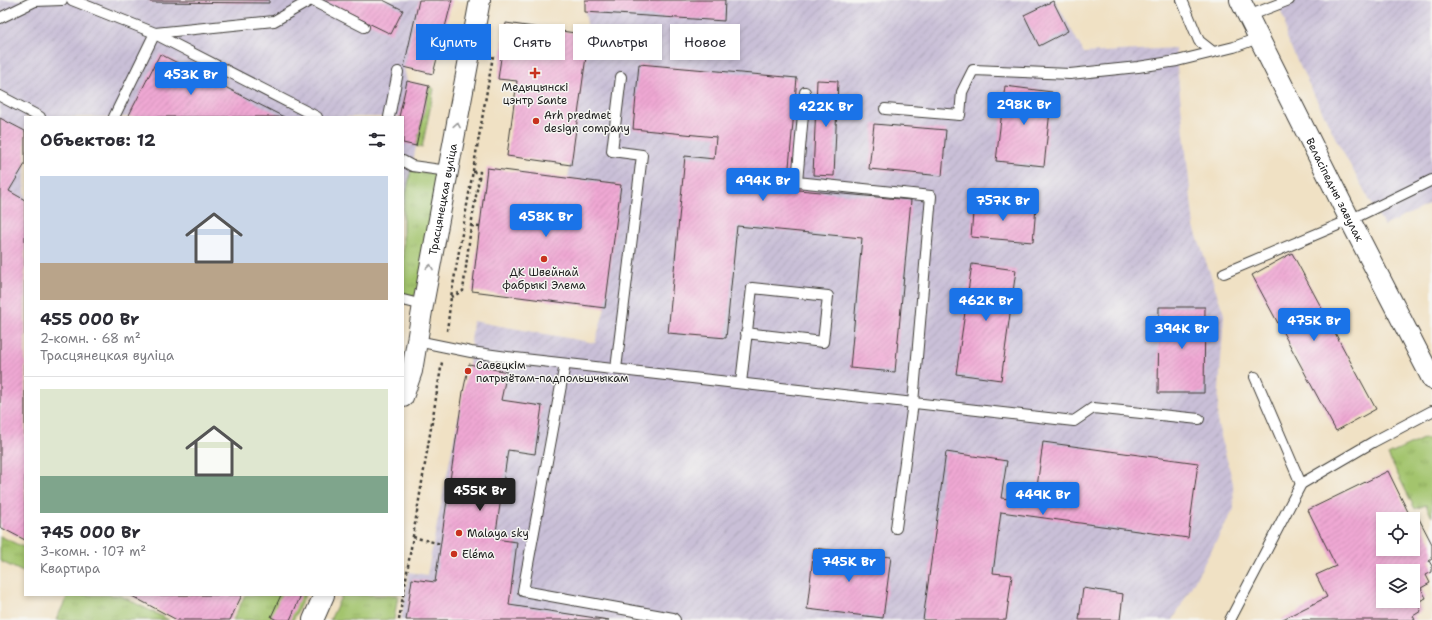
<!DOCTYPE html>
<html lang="ru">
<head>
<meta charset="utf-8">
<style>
  :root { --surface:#fff; --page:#f2f2f3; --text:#2b2b33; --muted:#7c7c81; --line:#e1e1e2; --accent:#1a73e8 }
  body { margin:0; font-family:"Shantell Sans",sans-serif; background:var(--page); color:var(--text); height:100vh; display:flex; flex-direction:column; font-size:15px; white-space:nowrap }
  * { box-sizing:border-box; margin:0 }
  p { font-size:13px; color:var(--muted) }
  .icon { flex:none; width:22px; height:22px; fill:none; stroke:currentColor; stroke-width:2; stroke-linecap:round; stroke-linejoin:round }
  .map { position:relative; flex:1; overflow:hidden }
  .sheet { position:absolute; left:24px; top:116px; width:380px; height:480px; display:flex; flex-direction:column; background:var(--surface); border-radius:0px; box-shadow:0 2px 6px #0003 }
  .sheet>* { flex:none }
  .hud { position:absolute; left:416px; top:24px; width:380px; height:36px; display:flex; gap:8px }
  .fabs { position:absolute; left:1376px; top:512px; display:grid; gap:8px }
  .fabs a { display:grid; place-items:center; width:44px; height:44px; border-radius:0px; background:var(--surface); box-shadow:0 2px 6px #0003; font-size:20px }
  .price { position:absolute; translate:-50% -34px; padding:0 9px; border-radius:4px; background:var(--accent); color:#fff; font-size:13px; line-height:26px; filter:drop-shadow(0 1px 2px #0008) }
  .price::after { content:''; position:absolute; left:50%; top:24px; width:12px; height:9px; margin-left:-6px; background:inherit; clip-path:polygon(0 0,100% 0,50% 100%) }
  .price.current { background:#222; color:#fff }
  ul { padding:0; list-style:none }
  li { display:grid; align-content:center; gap:8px; height:212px; padding:0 16px }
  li+li { border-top:1px solid var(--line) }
  li span { display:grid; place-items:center; height:124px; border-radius:0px; color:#555 }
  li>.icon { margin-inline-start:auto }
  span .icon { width:72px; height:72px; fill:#fffc; stroke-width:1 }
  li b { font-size:17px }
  h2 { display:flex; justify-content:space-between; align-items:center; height:48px; padding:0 16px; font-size:17px }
  .chip { padding:0 14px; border-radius:0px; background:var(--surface); box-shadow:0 2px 6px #0003; font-size:14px; line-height:36px }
  .chip.current { background:var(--accent); color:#fff }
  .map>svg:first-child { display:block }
  .industrial { fill:url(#industrial-furrows) }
  .grass { fill:url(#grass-tufts); stroke:#607044 }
  .building { fill:url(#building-hatch); fill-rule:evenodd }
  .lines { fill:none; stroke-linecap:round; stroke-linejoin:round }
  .lane-casing { stroke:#3c3a35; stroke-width:12 }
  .street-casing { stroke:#3c3a35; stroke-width:22 }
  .path { stroke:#3c3a35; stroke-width:2.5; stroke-dasharray:3 3; stroke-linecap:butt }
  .lane { stroke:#fff; stroke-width:10 }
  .street { stroke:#fff; stroke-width:20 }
  .oneway { stroke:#999 }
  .poi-dot { fill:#c8321e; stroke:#f6f6f2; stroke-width:1.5 }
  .labels { text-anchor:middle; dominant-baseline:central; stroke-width:3; stroke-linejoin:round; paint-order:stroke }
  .poi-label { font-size:11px; fill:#1c1c1c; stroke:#f6f6f2; text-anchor:start }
  .street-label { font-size:11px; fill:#1c1c1c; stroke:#f6f6f2 }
</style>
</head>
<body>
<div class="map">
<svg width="1432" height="620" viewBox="0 0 1432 620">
  <defs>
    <pattern id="industrial-furrows" width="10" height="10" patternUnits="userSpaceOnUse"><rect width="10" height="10" fill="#c9bfd7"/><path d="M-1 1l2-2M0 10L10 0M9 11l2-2" fill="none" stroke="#aca4b8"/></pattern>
    <pattern id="grass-tufts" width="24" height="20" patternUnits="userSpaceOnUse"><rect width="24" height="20" fill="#a3c46d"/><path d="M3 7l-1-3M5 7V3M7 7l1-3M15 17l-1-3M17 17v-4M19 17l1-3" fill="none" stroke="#8ca85e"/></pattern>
    <pattern id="building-hatch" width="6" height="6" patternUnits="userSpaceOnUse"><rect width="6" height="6" fill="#efa7d3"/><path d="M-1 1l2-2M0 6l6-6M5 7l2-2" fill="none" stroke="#cc8fb5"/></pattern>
  </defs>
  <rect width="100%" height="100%" fill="#f6f6f2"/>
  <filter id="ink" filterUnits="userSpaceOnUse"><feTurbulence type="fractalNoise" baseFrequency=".025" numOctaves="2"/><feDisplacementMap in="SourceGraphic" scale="8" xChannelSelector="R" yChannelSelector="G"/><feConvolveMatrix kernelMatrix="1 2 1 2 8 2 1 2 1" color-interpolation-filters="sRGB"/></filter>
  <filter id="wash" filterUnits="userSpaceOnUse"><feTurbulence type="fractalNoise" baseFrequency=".012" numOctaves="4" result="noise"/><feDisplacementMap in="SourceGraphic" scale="16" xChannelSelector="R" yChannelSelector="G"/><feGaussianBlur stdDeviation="0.9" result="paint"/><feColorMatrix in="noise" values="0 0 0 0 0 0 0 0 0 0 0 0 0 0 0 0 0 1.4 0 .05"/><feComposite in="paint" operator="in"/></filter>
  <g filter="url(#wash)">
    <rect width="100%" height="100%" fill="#f0e1c4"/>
    <!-- industrial -->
    <g class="industrial">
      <polygon points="0,0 452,0 433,74 404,67 407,81 429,86 403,208 403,117 25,117 25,540 0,527"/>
      <polygon points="585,0 1055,0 1084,53 1175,48 1194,227 1224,314 1217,421 1233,483 1234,509 1173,620 401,620 409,572 427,575 469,364 473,321 595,343 605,308 621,185 568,178 589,35 585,12"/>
      <polygon points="1275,0 1432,0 1432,203 1384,226 1339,145 1286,38 1285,21"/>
    </g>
    <!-- grass -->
    <g class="grass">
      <polygon points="429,86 434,89 422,148 416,146"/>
      <polygon points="411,170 443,174 419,287 414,297 403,294 403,208"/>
      <polygon points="1423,439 1432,439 1432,517 1426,505 1415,509 1388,455"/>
      <polygon points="0,536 25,548 25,573 0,561"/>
      <polygon points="68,595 119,595 169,620 56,620"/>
      <polygon points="245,595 305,595 293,620 233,620"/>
      <polygon points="342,595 398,595 394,620 330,620"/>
    </g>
    <g id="blocks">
      <!-- building -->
      <g class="building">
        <polygon points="150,0 269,0 269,3 150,2"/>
        <polygon points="321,0 383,0 403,10 391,34"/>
        <polygon points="419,0 452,0 433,74 404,67"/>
        <polygon points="585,0 725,0 724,21 585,12"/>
        <polygon points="1053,1 1068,31 1039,46 1024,15"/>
        <polygon points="506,23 589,35 571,165 507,156 517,81 498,79"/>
        <polygon points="160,54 284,117 128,117"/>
        <polygon points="639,64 797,78 787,189 911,200 895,372 850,368 862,238 737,226 726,338 668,333 685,156 714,159 716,137 633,129"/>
        <polygon points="817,80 838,81 834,176 813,175"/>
        <polygon points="407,81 429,86 416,146 403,143 403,117 399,117"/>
        <polygon points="1005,86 1052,92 1044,166 996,161"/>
        <polygon points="0,118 25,131 25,164 9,191 25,200 25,540 0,527"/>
        <polygon points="874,124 946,130 942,176 869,169"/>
        <polygon points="487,168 621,185 605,308 472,291"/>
        <polygon points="974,201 1036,207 1033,242 971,237"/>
        <polygon points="1292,253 1376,409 1336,431 1252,275"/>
        <polygon points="972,264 1016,270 1001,380 956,374"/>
        <polygon points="1159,307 1205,307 1204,393 1158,393"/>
        <polygon points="469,364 507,372 501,400 542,406 535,454 508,450 495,539 517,542 509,605 609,620 406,620 412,579 435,582 463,392"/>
        <polygon points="1043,442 1198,463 1188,538 1001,512 993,573 1012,575 1006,620 923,620 946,452 1007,461 1001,498 1035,502"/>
        <path d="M1388,471l23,47 6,-3 15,29v15l-3,2 3,5v6l-6,3 4,8 -9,5 5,10 -9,4 4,9 -8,5 2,4h-134l46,-23 -11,-22 20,-9 -28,-56zM1383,519h30v30h-30zM1383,571h30v30h-30z"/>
        <polygon points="814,548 891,557 883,618 807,609"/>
        <polygon points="1083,588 1123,594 1120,620 1079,620"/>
        <polygon points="130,595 242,595 230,620 177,620"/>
        <polygon points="281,595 301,595 290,620 277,620 271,617"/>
      </g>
    </g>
  </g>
  <g filter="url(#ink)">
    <use href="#blocks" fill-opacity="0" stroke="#3c3a35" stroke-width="1"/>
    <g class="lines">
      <defs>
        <g id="lane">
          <polyline points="72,0 155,33 114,117"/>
          <polyline points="1182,0 1199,41 1213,52"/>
          <polyline points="1248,16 1289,0"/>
          <polyline points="0,18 35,1 62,0"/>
          <polyline points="155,33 274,21 311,0 364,27"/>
          <polyline points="155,34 317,117"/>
          <polyline points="805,92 797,182 931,196 913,403 896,528"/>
          <polyline points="0,96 40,117"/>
          <polyline points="885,109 960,115 962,92 973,70 1070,74 1138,67 1177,61 1234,47 1258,38"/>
          <polyline points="389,117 398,72"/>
          <polyline points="403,161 412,166 448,171"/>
          <polyline points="1224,273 1350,220 1432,180"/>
          <polyline points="403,300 423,305"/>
          <polyline points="417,341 471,352 515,358 1074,421 1093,408 1199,419"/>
          <polyline points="565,364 523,591 673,618 675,620"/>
          <polyline points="616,369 642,155 612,151 621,77"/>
          <polyline points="1255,377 1301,484"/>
          <polyline points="741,383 752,288 828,296 823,342 746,333"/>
          <polyline points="1230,620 1301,484 1373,442 1432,411"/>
        </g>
        <g id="street">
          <path id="s1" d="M1240,0l110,220 82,159"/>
          <path id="s2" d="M403,397l9,-26 11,-66 57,-305"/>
          <polyline points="313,620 324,595"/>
        </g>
      </defs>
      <!-- lane casing -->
      <use href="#lane" class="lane-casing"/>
      <!-- street casing -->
      <use href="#street" class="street-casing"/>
      <!-- path -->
      <g class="path">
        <polyline points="471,226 480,227"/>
        <polyline points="451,297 463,291 471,226 480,172 473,172"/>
        <polyline points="447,331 451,297 493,56"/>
        <polyline points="413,537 441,544"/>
        <polyline points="399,620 442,362"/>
      </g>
      <!-- lane -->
      <use href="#lane" class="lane"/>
      <!-- street -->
      <use href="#street" class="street"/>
    </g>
    <!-- one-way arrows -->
    <defs><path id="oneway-chevron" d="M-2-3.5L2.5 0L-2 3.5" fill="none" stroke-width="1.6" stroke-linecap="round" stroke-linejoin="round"/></defs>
    <g class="oneway">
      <use href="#oneway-chevron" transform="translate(457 125) rotate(-80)"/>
      <use href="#oneway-chevron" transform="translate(430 267) rotate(-79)"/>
    </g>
  </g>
  <!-- markers -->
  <g class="poi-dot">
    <path d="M533 67h4v4h4v4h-4v4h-4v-4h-4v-4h4z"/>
    <circle cx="536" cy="121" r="4"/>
    <circle cx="544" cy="259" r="4"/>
    <circle cx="468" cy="371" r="4"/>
    <circle cx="459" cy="533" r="4"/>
    <circle cx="454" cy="554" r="4"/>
  </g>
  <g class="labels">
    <!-- poi labels -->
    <g class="poi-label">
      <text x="535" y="87" text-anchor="middle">Медыцынскі<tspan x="535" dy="13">цэнтр Sante</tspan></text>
      <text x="544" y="115">Arh predmet<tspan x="544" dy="13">design company</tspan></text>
      <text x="544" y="272" text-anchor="middle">ДК Швейнай<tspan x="544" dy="13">фабрыкі Элема</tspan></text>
      <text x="476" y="365">Савецкім<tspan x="476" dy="13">патрыётам-падпольшчыкам</tspan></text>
      <text x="467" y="533">Malaya sky</text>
      <text x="462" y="554">Eléma</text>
    </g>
    <!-- street labels -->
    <g class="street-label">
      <text stroke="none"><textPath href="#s1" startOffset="212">Веласіпедны завулак</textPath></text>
      <text stroke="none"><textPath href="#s2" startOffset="202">Трасцянецкая вуліца</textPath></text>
    </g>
  </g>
</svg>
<div class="fabs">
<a><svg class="icon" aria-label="locate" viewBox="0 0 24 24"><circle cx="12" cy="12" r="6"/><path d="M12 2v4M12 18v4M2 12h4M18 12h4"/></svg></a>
<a><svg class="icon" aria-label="layers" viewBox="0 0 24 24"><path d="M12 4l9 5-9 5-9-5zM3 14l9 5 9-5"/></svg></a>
</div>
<b class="price" style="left:191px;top:96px">453K Br</b>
<b class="price" style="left:1024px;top:126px">298K Br</b>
<b class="price" style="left:826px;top:128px">422K Br</b>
<b class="price" style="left:763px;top:202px">494K Br</b>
<b class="price" style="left:1003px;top:222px">757K Br</b>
<b class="price" style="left:546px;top:238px">458K Br</b>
<b class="price" style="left:986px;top:322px">462K Br</b>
<b class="price" style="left:1314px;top:342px">475K Br</b>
<b class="price" style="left:1182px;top:350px">394K Br</b>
<b class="price current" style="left:480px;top:512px">455K Br</b>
<b class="price" style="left:1043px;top:516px">449K Br</b>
<b class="price" style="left:849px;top:583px">745K Br</b>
<div class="hud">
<a class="chip current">Купить</a>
<a class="chip">Снять</a>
<a class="chip">Фильтры</a>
<a class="chip">Новое</a>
</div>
<section class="sheet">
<h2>Объектов: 12<svg class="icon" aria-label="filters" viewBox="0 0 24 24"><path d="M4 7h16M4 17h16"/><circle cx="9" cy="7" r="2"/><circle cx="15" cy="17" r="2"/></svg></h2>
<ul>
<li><span style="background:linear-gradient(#c9d6e8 70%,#b9a48a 0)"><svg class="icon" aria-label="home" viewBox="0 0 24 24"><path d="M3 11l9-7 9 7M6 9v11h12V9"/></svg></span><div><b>455 000 Br</b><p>2-комн. · 68 m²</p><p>Трасцянецкая вуліца</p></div></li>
<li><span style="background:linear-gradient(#dfe7d0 70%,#7fa58c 0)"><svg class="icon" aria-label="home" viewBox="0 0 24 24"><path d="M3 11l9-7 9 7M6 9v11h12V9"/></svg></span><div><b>745 000 Br</b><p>3-комн. · 107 m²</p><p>Квартира</p></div></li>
</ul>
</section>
</div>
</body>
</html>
